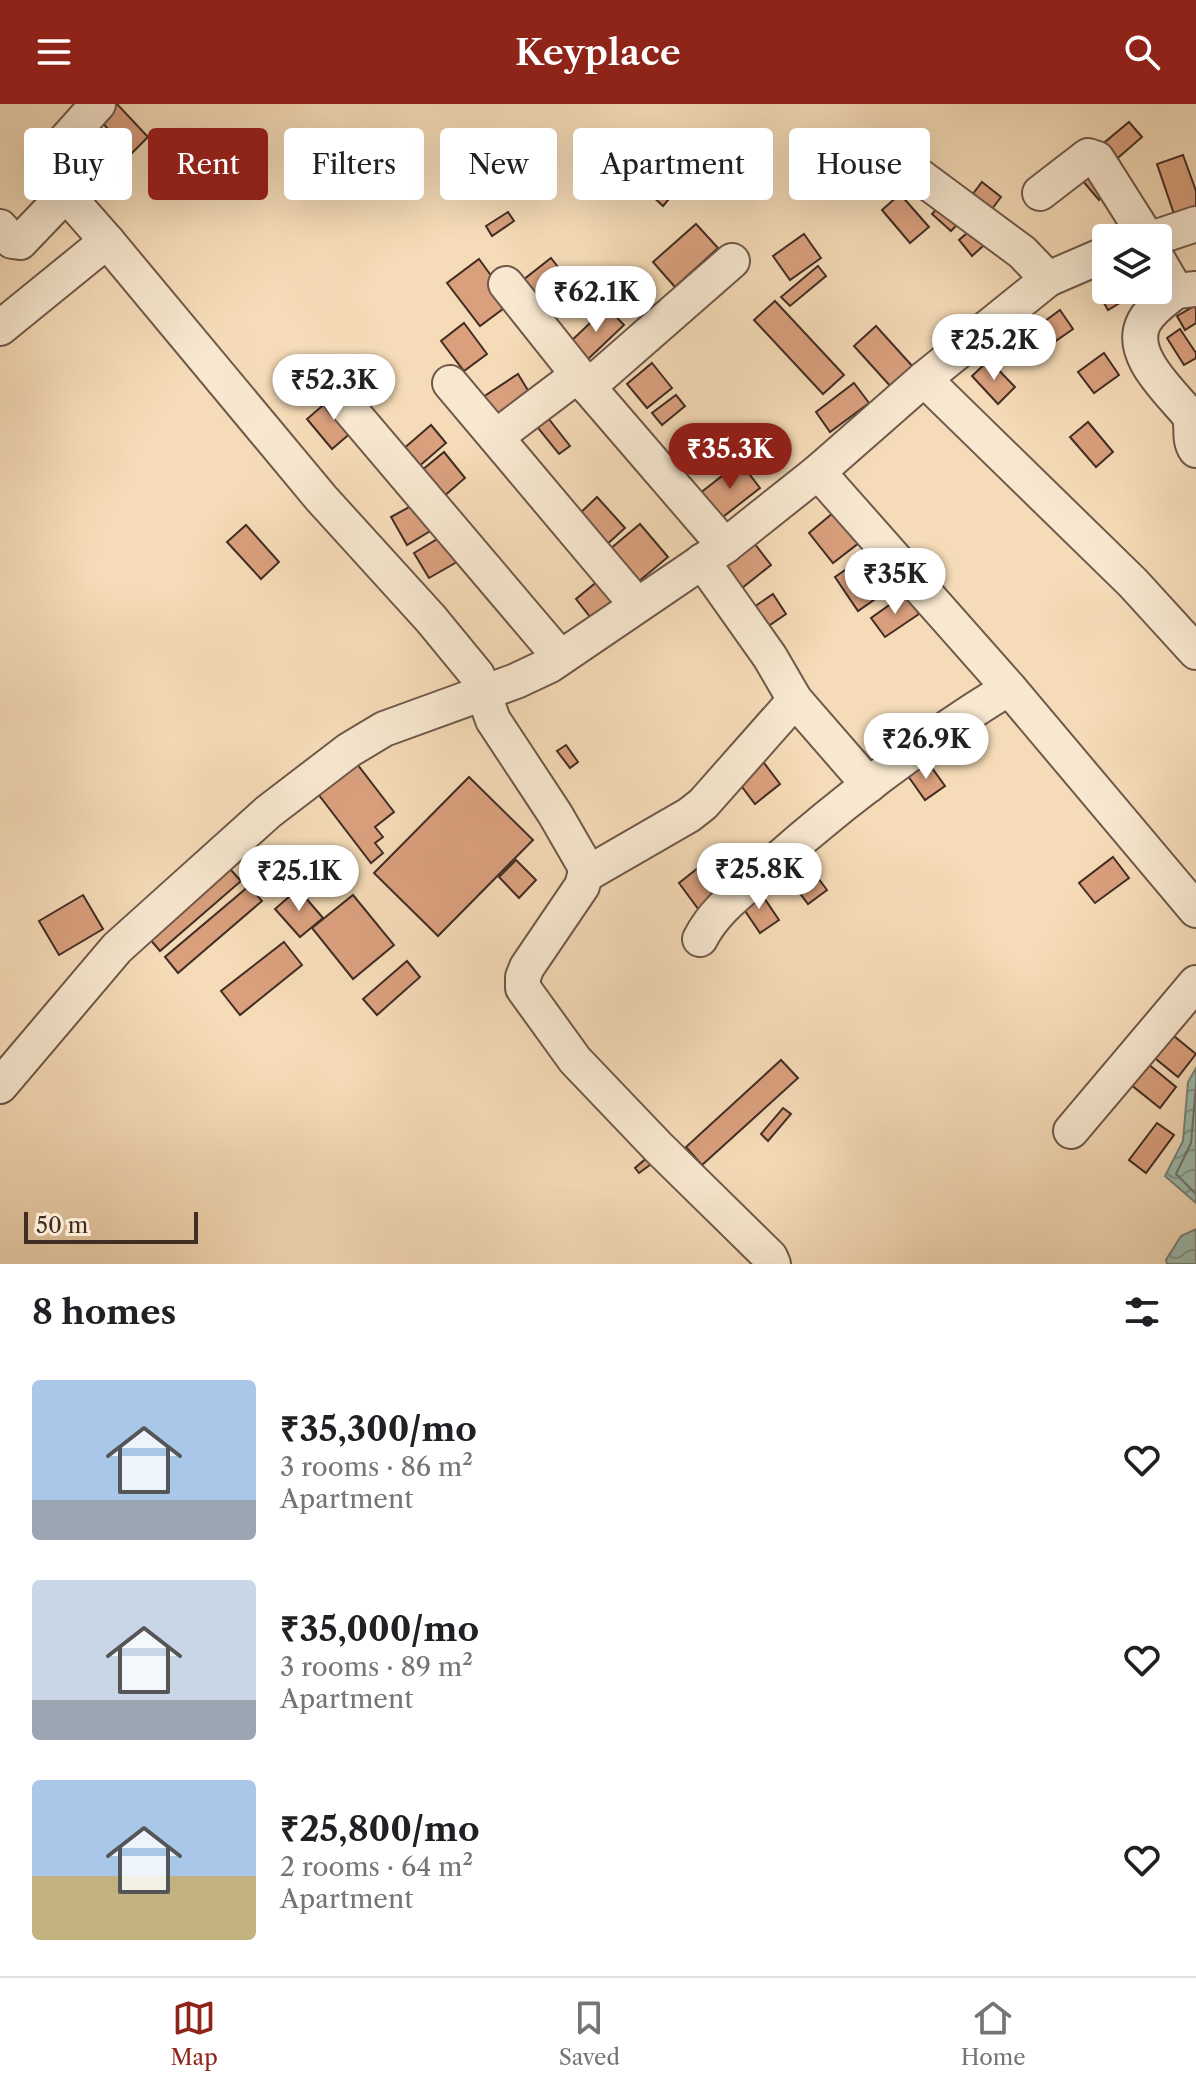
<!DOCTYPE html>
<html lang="en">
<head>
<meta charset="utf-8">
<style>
  :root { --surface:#fff; --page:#f2f2f2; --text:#202124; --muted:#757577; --line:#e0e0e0; --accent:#8f2418 }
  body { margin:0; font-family:"Libre Caslon Text",serif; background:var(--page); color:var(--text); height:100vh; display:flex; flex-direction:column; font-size:30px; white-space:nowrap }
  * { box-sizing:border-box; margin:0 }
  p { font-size:26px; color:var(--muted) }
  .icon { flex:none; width:44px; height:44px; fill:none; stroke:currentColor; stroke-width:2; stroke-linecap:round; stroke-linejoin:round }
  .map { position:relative; height:1160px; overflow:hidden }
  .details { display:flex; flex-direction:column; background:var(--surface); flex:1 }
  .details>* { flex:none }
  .top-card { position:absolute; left:24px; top:24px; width:1148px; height:72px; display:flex; gap:16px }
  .controls { position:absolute; left:1092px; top:120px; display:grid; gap:16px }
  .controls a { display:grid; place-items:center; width:80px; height:80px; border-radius:8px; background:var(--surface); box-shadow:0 8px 32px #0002; font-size:40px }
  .scale { position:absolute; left:24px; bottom:20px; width:174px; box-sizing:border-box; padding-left:8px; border:4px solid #422d25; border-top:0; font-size:22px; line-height:28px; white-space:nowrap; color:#422d25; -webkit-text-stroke:6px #f8e8d0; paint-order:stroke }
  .price { position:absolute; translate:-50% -68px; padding:0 18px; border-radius:28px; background:#fff; color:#222; font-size:26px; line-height:52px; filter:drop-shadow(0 2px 4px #0008) }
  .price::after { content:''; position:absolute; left:50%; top:48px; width:24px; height:18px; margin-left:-12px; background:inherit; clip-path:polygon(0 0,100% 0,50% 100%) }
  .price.selected { background:var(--accent); color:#fff }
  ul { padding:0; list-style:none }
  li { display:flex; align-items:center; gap:24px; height:200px; padding:0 32px }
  li span { display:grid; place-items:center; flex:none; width:224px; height:160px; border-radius:8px; color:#555 }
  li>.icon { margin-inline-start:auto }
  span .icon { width:96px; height:96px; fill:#fffc; stroke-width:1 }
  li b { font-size:34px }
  h2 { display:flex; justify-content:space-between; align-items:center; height:96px; padding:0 32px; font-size:34px }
  .chip { padding:0 28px; border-radius:8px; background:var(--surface); box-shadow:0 8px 32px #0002; font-size:28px; line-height:72px }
  .chip.selected { background:var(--accent); color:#fff }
  header { display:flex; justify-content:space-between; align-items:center; height:104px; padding:0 32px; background:var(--accent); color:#fff; font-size:36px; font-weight:600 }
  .menu { display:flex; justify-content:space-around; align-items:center; height:112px; border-top:2px solid var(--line); background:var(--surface); font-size:22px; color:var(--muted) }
  .menu a { display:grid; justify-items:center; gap:4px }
  .menu .selected { color:var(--accent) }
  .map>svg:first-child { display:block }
  .water { fill:url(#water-waves); stroke:#788278; stroke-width:2 }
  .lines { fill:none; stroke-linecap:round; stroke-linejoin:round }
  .shore { stroke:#6f746a; stroke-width:2 }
  .building { fill:#daa07e; stroke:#422d25; stroke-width:2 }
  .minor-casing { stroke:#6f584a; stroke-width:38 }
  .minor { stroke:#f8e8d0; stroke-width:34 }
</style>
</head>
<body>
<header><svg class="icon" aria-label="menu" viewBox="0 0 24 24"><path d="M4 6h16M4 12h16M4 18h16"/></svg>Keyplace<svg class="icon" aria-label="search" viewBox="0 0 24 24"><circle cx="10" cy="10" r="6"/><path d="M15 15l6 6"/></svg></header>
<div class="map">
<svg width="1196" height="1160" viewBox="0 0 1196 1160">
  <defs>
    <pattern id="water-waves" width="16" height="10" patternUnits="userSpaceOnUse" patternTransform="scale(2)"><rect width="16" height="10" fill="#9cbbaf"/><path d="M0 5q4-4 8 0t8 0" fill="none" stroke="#81988e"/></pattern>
  </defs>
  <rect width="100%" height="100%" fill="#f5dbb7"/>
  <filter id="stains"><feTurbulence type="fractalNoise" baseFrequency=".0025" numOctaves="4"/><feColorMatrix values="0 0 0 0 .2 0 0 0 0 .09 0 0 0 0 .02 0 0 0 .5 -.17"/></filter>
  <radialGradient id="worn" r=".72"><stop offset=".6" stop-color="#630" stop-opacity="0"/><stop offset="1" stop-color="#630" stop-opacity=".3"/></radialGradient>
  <!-- water -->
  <g class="water">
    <polygon points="1196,964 1196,1099 1165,1072 1183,1037 1188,978"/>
    <polygon points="1196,1125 1196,1160 1167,1160 1166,1156 1181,1132"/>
  </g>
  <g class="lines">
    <!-- shore -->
    <polyline class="shore" points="1196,981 1191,1039 1176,1070 1196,1090"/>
  </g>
  <!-- building -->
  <g class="building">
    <polygon points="110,0 117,0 148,33 131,50 97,13"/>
    <polygon points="1129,18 1142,33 1112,59 1099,43"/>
    <polygon points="631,47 674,89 663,102 618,60"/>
    <polygon points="1183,51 1196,87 1196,102 1174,110 1157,60"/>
    <polygon points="1094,65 1111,84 1099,96 1082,76"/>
    <polygon points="982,78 1001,93 989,109 969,95"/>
    <polygon points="900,90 929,123 910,139 882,106"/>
    <polygon points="948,93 967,110 951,127 932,110"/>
    <polygon points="508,108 514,117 492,132 486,122"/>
    <polygon points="979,119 992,134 972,152 959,136"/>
    <polygon points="696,120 718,144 675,183 653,158"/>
    <polygon points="804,130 821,154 790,176 773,152"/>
    <polygon points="551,154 569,177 536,203 518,180"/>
    <polygon points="479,155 511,199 480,222 447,179"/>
    <polygon points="818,162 826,172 790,202 781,193"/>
    <polygon points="1106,180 1106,186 1117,186 1123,197 1108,206 1096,185"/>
    <polygon points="775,197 844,271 823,290 754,216"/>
    <polygon points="1196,201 1196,219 1185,226 1177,212"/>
    <polygon points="607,203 624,221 586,257 569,239"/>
    <polygon points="1060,206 1073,225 1050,241 1037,223"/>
    <polygon points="464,219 487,250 464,267 441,237"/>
    <polygon points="876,222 914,264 892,284 854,242"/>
    <polygon points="1180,225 1196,249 1196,254 1184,261 1167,234"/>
    <polygon points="1104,249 1119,271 1094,289 1078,268"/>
    <polygon points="989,256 1015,283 998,300 972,272"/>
    <polygon points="652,259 672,284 647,304 627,280"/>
    <polygon points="518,270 532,293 497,315 483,293"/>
    <polygon points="854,279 869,299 830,328 816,308"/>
    <polygon points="335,291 360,321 332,345 307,315"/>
    <polygon points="676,291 685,302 662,321 652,309"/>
    <polygon points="541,305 570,342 559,350 530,314"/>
    <polygon points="1088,318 1113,348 1096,363 1070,333"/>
    <polygon points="431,321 446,339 417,364 402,346"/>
    <polygon points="444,348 465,374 443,393 421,367"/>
    <polygon points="740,358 760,384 719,416 699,390"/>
    <polygon points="597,393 625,424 604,443 576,413"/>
    <polygon points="422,396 437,423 407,441 391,413"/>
    <polygon points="839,404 864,435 833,459 809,429"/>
    <polygon points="640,420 668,453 638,478 610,445"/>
    <polygon points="246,421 279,458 261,475 227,438"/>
    <polygon points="449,428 464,454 429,474 414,449"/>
    <polygon points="751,435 771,461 737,488 717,462"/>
    <polygon points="884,453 901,477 858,507 835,473 861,455 868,464"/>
    <polygon points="604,472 619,491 591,514 576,495"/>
    <polygon points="773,490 786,510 764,525 751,505"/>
    <polygon points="905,490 919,510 885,533 871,514"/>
    <polygon points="566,641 578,658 570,664 557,647"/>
    <polygon points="758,651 780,680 755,700 733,671"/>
    <polygon points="354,656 394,708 375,723 383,733 375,739 383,749 371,759 315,686"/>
    <polygon points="927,657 945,682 925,696 908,672"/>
    <polygon points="469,673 533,736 438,832 374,769"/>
    <polygon points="1113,753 1129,774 1095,799 1079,779"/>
    <polygon points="516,756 536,776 519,794 499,773"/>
    <polygon points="805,757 827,786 808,800 786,771"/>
    <polygon points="698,764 719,791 699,806 679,779"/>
    <polygon points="230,765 241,777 160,847 149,834"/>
    <polygon points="249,782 262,797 178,869 165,853"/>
    <polygon points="298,785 323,814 300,833 275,805"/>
    <polygon points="758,785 779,816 760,829 739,798"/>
    <polygon points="83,791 103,825 59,851 39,817"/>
    <polygon points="353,791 394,841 353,875 312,824"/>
    <polygon points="284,838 302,861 240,911 221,887"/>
    <polygon points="407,857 420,873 377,911 363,895"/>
    <polygon points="1158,919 1196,950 1178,973 1140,942"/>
    <polygon points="1142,955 1176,983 1160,1004 1125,976"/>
    <polygon points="781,956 798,974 702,1061 686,1043"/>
    <polygon points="783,1004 791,1010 768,1037 761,1030"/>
    <polygon points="1157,1019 1174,1031 1146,1069 1129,1056"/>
    <polygon points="649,1052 654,1058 639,1069 635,1064"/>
  </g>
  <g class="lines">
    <defs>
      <g id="minor">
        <polyline points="98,0 46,58 49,71 107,137 321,394 431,515 477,571 493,616 555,710 585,762 585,771 582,782 527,863 523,873 523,884 575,956 659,1044 770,1153 773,1160"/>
        <polyline points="899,57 1022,148 1048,175"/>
        <polyline points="1040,89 1088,52 1097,55 1147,134"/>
        <polyline points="0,123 12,137 20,138 65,91"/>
        <polyline points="1154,134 1196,120"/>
        <polyline points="1158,156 1176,187 1196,185"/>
        <polyline points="506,180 588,283 725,442"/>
        <path d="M1176,187c-11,9 -25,18 -32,31 -17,33 27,70 45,93 5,12 -1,24 7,35"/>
        <polyline points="0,224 107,137"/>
        <polyline points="924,275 1133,479 1196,548"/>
        <polyline points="450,279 637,501"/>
        <polyline points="588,283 732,157"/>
        <polyline points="341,295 560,553"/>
        <polyline points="496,333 578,271"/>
        <polyline points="818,368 1009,584 1196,806"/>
        <polyline points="702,457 770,553 795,596 869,681"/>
        <polyline points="585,771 689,711 703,700 795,596"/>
        <path d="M700,835c15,-30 42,-48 67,-70 75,-67 157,-129 242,-181"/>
        <polyline points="0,982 117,844 268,708 349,646 384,625 516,577 550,561 725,442 818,368 924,275 1048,175 1106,150"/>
        <polyline points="1071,1027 1196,879"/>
      </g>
    </defs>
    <!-- minor casing -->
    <use href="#minor" class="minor-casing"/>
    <!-- minor -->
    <use href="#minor" class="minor"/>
  </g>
  <rect width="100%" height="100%" filter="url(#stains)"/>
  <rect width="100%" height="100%" fill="url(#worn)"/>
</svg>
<div class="controls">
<a><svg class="icon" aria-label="layers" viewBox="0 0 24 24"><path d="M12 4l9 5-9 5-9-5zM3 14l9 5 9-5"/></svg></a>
</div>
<div class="scale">50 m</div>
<b class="price" style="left:596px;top:230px">₹62.1K</b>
<b class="price" style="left:994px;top:278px">₹25.2K</b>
<b class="price" style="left:334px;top:318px">₹52.3K</b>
<b class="price selected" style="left:730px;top:387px">₹35.3K</b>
<b class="price" style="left:895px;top:512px">₹35K</b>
<b class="price" style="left:926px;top:677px">₹26.9K</b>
<b class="price" style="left:759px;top:807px">₹25.8K</b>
<b class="price" style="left:299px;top:809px">₹25.1K</b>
<div class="top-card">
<a class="chip">Buy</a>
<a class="chip selected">Rent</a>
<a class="chip">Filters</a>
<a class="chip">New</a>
<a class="chip">Apartment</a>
<a class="chip">House</a>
</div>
</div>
<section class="details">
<h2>8 homes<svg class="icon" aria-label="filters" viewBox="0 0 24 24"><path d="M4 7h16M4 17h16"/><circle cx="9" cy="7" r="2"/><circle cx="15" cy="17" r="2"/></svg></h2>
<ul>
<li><span style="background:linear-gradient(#a9c7e8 75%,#9aa5b1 0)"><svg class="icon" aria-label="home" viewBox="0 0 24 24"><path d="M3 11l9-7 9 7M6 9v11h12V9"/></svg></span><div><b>₹35,300/mo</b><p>3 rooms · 86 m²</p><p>Apartment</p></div><svg class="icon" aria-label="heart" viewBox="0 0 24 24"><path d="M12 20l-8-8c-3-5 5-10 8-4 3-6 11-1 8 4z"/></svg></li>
<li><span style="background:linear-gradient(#c9d6e8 75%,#9aa5b1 0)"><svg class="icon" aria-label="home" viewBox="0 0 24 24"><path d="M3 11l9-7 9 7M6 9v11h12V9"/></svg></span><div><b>₹35,000/mo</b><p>3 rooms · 89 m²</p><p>Apartment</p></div><svg class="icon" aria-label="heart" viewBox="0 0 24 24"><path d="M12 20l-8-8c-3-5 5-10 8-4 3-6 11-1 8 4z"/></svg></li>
<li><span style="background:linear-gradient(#a9c7e8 60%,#c2b280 0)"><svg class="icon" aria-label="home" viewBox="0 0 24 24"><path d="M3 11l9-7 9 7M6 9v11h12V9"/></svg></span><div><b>₹25,800/mo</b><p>2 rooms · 64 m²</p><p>Apartment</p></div><svg class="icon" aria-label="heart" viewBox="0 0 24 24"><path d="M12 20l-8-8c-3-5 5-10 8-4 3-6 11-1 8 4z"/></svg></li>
</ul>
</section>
<nav class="menu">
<a class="selected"><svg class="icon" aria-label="map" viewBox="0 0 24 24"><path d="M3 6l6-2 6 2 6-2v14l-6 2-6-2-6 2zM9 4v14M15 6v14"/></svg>Map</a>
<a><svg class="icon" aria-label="saved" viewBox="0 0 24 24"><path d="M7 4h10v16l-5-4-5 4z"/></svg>Saved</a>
<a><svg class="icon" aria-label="home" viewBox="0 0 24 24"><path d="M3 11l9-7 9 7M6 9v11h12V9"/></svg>Home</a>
</nav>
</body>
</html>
